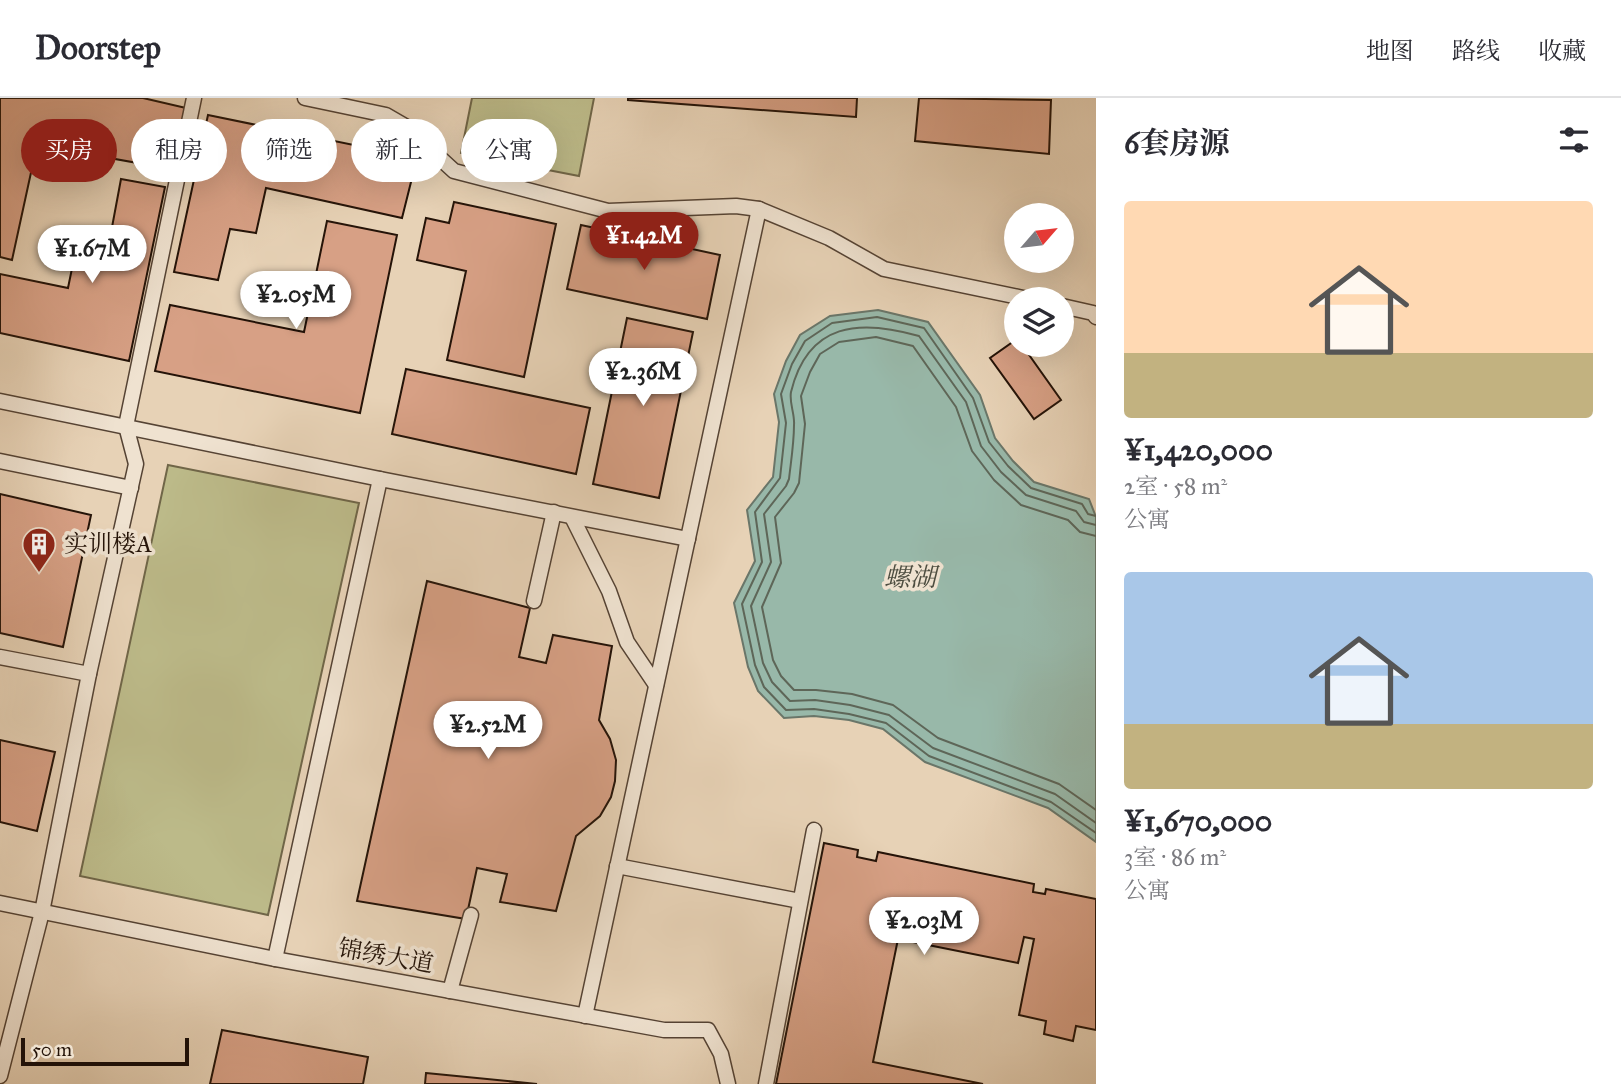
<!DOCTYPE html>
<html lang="zh">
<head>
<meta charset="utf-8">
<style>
  :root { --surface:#fff; --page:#f7f7f7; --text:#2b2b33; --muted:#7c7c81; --line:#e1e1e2; --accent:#8f2418 }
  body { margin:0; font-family:"IM FELL Great Primer","Noto Serif SC",serif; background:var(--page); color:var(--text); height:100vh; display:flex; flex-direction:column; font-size:26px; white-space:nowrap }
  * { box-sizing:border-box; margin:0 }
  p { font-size:23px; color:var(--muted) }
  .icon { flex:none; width:38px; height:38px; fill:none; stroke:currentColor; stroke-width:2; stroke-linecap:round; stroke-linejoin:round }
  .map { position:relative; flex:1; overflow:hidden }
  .panel { display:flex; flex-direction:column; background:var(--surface); width:525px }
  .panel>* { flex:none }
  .banner { position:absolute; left:21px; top:21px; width:665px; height:63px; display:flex; gap:14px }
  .needle { width:46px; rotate:62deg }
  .controls { position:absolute; left:1004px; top:105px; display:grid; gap:14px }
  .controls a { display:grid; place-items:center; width:70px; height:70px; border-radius:50%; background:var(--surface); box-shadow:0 7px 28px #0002; font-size:35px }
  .scale { position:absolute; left:21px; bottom:18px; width:168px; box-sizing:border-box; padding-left:7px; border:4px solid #241308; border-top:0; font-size:19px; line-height:24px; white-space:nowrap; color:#241308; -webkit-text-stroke:5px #efe2d0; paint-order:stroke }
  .price { position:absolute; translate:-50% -60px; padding:0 16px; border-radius:24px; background:#fff; color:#222; font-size:23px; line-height:46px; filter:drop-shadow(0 2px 4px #0008) }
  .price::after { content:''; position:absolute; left:50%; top:42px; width:21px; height:16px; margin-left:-10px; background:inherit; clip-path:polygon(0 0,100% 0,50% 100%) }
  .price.active { background:var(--accent); color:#fff }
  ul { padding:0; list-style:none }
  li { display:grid; align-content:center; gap:14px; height:371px; padding:0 28px }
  li span { display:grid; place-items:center; height:217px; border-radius:7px; color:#555 }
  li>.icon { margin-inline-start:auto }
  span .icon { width:126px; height:126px; fill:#fffc; stroke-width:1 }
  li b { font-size:30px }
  h2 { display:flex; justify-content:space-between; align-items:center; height:84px; padding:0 28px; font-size:30px }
  .tag { padding:0 24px; border-radius:32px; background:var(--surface); box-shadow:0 7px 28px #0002; font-size:24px; line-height:63px }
  .tag.active { background:var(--accent); color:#fff }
  header { display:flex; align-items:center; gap:42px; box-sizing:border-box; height:98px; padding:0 35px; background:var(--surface); border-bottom:2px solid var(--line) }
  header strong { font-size:33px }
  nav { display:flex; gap:38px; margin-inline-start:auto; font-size:24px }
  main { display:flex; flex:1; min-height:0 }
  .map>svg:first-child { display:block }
  .green { fill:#bcba89; stroke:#706648; stroke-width:2 }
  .water { fill:#98b8a9; stroke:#6a7669; stroke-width:2 }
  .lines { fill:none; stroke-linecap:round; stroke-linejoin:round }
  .shore { stroke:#5e6658; stroke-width:2 }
  .building { fill:#d7a085; stroke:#241308; stroke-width:2 }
  .lane-casing { stroke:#554334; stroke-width:17 }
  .lane { stroke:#efe2d0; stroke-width:14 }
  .labels { text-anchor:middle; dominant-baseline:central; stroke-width:7; stroke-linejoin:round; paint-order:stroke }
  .poi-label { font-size:24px; fill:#241308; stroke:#efe2d0; text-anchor:start }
  .street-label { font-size:24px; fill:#241308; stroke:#efe2d0 }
  .water-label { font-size:26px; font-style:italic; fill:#4d4d40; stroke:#efe2d0 }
</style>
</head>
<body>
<header>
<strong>Doorstep</strong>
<nav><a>地图</a><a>路线</a><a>收藏</a></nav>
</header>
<main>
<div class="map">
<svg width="1096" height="986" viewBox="0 0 1096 986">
  <rect width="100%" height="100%" fill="#e7d2b6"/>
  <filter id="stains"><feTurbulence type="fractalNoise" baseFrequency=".00286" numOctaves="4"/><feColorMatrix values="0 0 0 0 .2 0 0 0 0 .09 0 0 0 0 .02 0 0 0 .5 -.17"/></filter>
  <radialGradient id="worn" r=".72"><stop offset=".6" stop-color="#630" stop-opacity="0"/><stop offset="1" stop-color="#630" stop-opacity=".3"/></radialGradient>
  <!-- green -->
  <g class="green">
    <polygon points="472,0 594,0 579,78 461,55"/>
    <polygon points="168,367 359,405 268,817 80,778"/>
  </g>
  <!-- water -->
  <polygon class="water" points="878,212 928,224 980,297 995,340 1013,363 1034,384 1089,401 1096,419 1096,744 1048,710 925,664 883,631 849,622 814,618 784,620 758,593 748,569 734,505 755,463 747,412 773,379 779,324 774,296 786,263 800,237 830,218"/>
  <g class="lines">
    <!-- shore -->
    <g class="shore">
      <polyline points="1096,418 1088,416 1082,406 1031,390 1008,368 989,344 973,300 924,230 877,219 832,225 805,243 792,266 781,296 786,325 780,380 755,414 762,464 742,506 755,567 764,589 786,612 814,611 849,616 886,625 929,658 1051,704 1096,735"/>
      <path d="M1096,427l-12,-3 -8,-11 -50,-16 -25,-23 -20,-26 -15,-44 -47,-66c-59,-17 -111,-14 -128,56 -2,11 4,22 3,33 0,18 -3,36 -5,54l-3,7 -22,28 7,48 -20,44 12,57 9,19 18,19 25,-1 35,5 39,10 44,33 122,46 41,29"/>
      <polyline points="1096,438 1080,434 1068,422 1021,407 994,382 972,353 956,309 913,248 876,239 839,244 820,256 810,274 801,298 805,326 799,385 794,395 775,419 781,465 762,509 773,562 781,578 794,592 816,592 852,596 893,607 938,640 1059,686 1096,712"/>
    </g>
  </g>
  <!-- building -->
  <g class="building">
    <polygon points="0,0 143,0 186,10 171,71 37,47 12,162 0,159"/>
    <polygon points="628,0 857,0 856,19 628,2"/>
    <polygon points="919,0 1051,2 1049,56 915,43"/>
    <polygon points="208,17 417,60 402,120 266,90 256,135 230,131 218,182 174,174"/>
    <polygon points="121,81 165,89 129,263 0,235 0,176 68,190 79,136 110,140"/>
    <polygon points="454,104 556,126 524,279 447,262 466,173 417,162 426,120 449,125"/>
    <polygon points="327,123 397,137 360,315 155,273 170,207 304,234"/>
    <polygon points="581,127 720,157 707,221 567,191"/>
    <polygon points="627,220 693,234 659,400 593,386"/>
    <polygon points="1017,241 1017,247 1022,247 1061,302 1034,321 990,260"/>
    <polygon points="406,271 590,310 576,376 392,336"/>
    <polygon points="0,396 91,417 63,549 0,535"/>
    <polygon points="427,483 530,510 519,559 546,565 553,537 612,548 599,622 610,641 616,662 615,683 611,699 600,718 576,738 556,813 500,804 507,776 477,770 466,821 357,803"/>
    <polygon points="0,642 55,654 37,733 0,724"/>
    <polygon points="824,745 858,752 857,759 876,763 878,754 1034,786 1033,794 1045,796 1046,791 1096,801 1096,932 1076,928 1073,943 1044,936 1046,923 1019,917 1034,841 1024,839 1018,865 898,841 873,964 983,986 776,986"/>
    <polygon points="222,932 368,959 363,986 210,986"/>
    <polygon points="426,975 537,986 425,986"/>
  </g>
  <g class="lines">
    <defs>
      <g id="lane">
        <polyline points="305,0 386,17 405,28 454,73 608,113 736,108 759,111 829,140 884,171 1028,201"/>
        <polyline points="1062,208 1093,215 1096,219"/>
        <polyline points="0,303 380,381 688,441"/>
        <polyline points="0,363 131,390"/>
        <polyline points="572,419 609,493 627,544 656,587"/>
        <polyline points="534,503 554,414"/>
        <polyline points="0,559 89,576"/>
        <polyline points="617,768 800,803"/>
        <polyline points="0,805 275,861 664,932 708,932 721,956 728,986"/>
        <polyline points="275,861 380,381"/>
        <polyline points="450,893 471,817"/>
        <polyline points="585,918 759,111"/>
        <polyline points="0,978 42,814 89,576 136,366 126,328 194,0"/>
        <polyline points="766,986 814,732"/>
      </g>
    </defs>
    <!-- lane casing -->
    <use href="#lane" class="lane-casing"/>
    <!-- lane -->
    <use href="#lane" class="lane"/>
  </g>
  <!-- icons -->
  <defs>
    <symbol id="building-pin" viewBox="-11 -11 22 30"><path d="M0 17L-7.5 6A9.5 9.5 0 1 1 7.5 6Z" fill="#8f2418" stroke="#efe2d0"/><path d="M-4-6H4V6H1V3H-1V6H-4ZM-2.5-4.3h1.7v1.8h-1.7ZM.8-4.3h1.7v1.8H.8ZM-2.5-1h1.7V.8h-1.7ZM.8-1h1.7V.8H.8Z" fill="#fff"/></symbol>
  </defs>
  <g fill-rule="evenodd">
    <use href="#building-pin" x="20" y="427" width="38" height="52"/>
  </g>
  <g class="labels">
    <!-- poi labels -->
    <g class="poi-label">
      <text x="64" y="446">实训楼A</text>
    </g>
    <!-- street labels -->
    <g class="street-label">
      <text transform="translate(386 858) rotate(10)">锦绣大道</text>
    </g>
    <!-- water labels -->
    <g class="water-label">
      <text x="910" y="479">螺湖</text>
    </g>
  </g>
  <rect width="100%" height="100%" filter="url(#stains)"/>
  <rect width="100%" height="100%" fill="url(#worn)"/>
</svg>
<div class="controls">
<a><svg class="needle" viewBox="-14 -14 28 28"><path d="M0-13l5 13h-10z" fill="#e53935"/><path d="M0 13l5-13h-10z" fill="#7c7c81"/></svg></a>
<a><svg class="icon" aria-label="layers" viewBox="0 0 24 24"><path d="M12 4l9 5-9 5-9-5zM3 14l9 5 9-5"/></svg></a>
</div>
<div class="scale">50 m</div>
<b class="price active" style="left:644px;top:174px">¥1.42M</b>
<b class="price" style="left:92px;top:187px">¥1.67M</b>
<b class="price" style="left:296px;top:233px">¥2.05M</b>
<b class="price" style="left:643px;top:310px">¥2.36M</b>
<b class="price" style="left:488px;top:663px">¥2.52M</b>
<b class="price" style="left:924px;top:859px">¥2.03M</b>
<div class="banner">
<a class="tag active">买房</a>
<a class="tag">租房</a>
<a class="tag">筛选</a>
<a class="tag">新上</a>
<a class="tag">公寓</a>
</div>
</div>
<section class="panel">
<h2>6套房源<svg class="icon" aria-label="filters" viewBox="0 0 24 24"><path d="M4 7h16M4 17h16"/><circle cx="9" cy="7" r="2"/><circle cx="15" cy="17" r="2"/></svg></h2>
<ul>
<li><span style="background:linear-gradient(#ffd9b3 70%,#c2b280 0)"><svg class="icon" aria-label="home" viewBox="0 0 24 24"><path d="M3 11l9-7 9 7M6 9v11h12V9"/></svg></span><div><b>¥1,420,000</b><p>2室 · 58 m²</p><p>公寓</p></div></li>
<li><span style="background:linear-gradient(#a9c7e8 70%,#c2b280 0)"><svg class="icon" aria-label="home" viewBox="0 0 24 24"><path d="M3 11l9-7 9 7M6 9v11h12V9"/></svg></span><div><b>¥1,670,000</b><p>3室 · 86 m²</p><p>公寓</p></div></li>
</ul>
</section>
</main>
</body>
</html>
